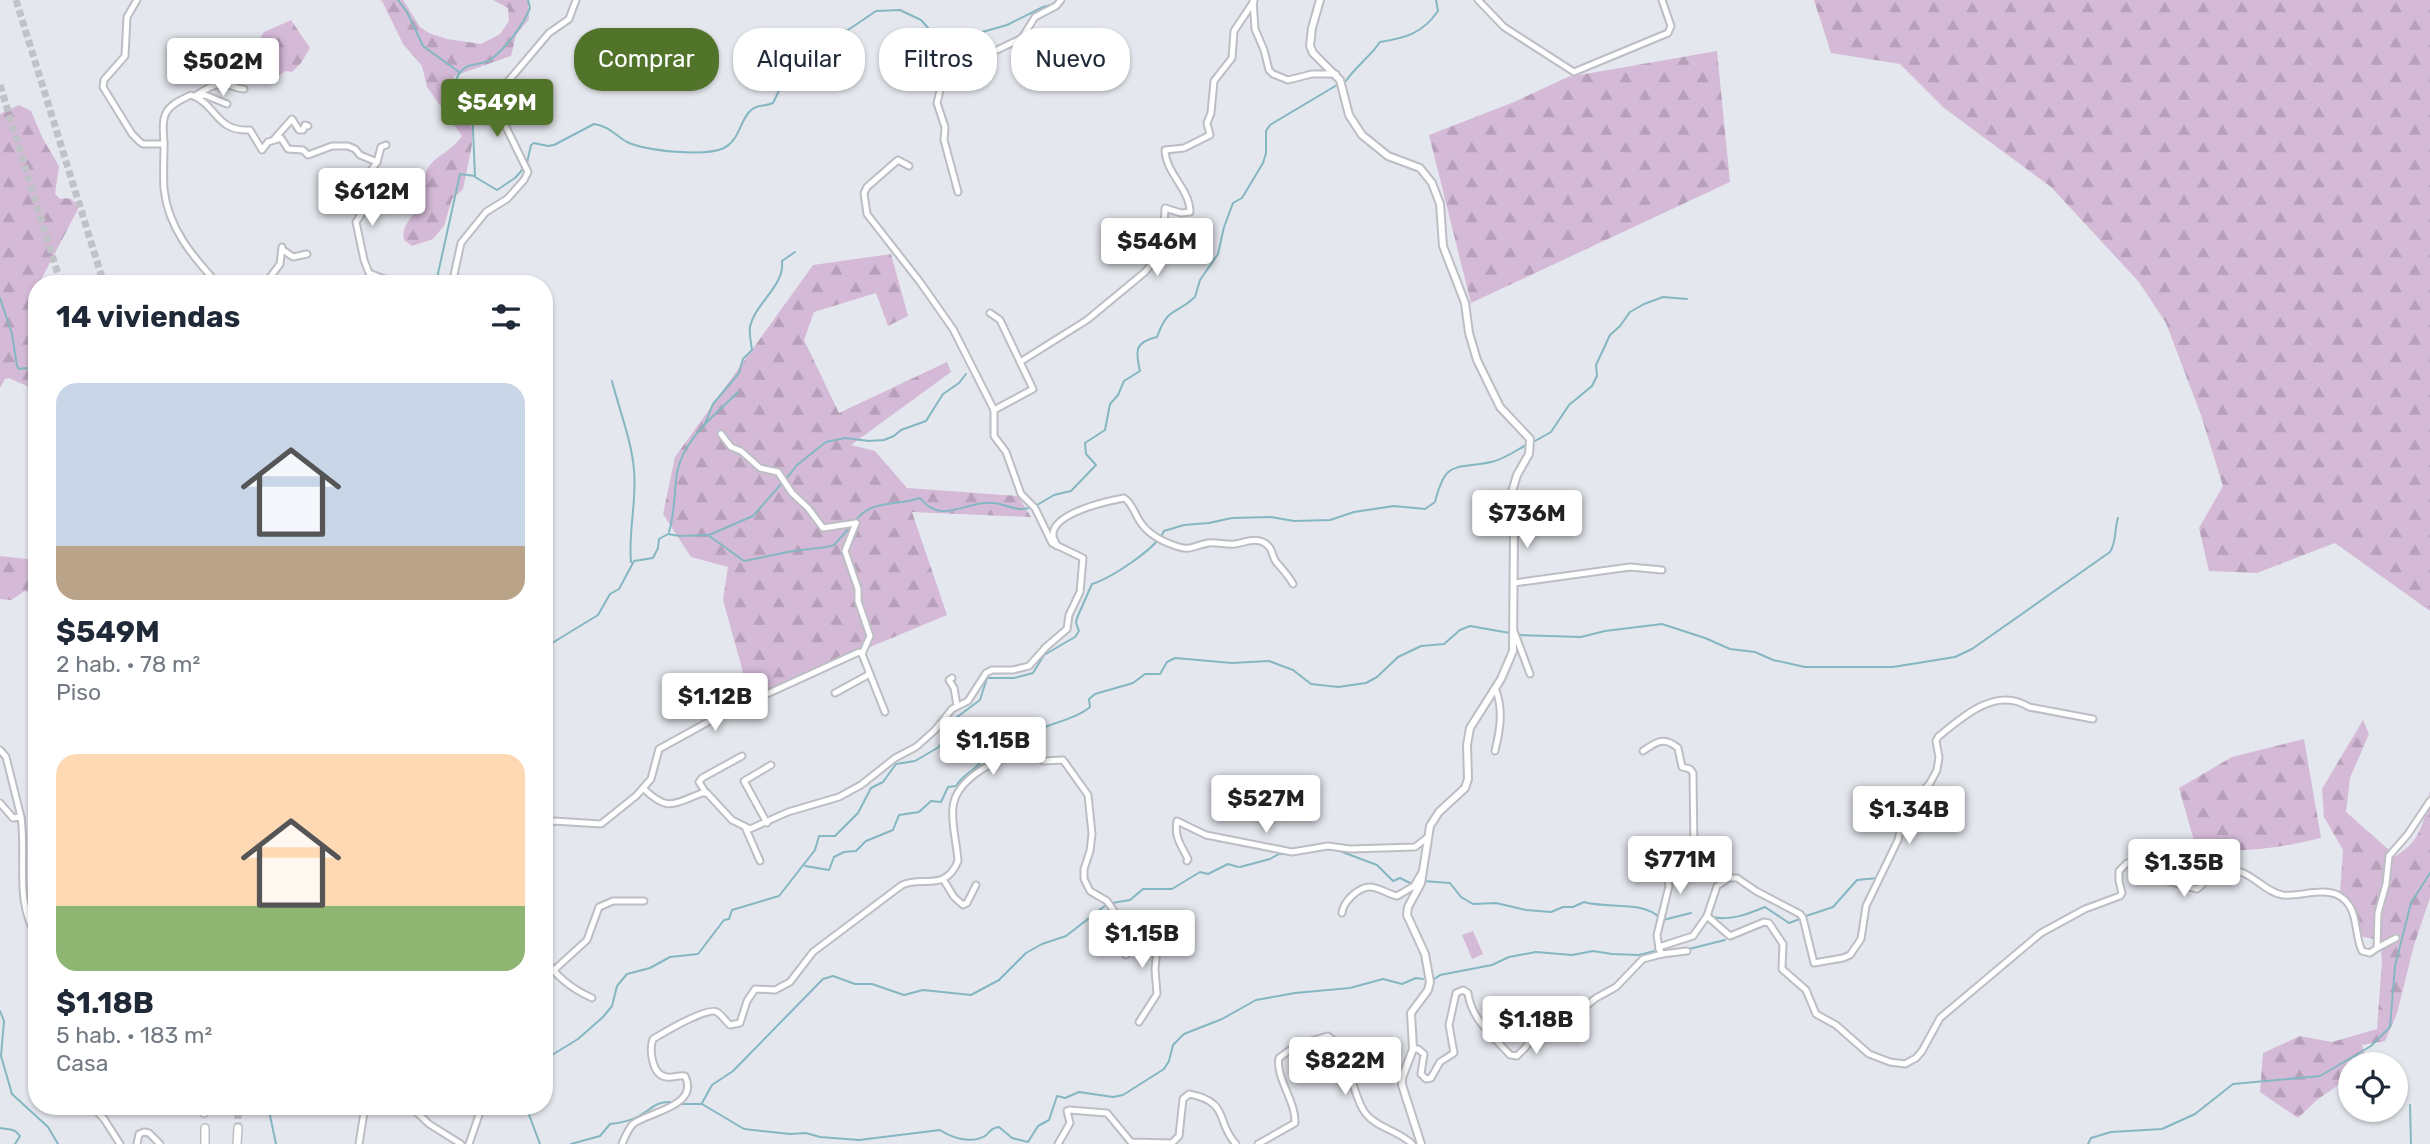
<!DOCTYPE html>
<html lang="es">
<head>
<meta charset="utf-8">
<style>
  :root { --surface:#fff; --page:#f6f6f7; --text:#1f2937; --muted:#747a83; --accent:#52732a }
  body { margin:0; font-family:Rubik,sans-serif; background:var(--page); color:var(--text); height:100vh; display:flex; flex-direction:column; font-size:26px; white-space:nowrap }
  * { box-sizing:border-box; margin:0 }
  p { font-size:23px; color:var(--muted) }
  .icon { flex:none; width:38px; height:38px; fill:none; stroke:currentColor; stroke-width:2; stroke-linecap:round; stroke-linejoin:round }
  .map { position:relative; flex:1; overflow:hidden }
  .drawer { position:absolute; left:28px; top:275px; width:525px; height:840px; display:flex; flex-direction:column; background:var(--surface); border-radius:28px; box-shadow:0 2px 5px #0004 }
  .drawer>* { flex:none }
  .hud { position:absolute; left:574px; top:28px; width:665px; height:63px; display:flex; gap:14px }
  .buttons { position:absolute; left:2338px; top:1052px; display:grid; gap:14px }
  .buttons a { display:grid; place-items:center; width:70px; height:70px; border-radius:50%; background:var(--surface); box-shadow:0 2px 5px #0004; font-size:35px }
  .price { position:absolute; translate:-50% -60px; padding:0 16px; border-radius:7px; background:#fff; color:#222; font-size:23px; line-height:46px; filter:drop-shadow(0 2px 4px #0008) }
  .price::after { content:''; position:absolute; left:50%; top:42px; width:21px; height:16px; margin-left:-10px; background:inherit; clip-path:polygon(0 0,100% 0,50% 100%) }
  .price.selected { background:var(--accent); color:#fff }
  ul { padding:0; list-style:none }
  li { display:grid; align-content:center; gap:14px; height:371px; padding:0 28px }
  li span { display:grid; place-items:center; height:217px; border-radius:21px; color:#555 }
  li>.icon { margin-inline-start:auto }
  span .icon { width:126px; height:126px; fill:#fffc; stroke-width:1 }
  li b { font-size:30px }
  h2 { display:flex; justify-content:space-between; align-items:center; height:84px; padding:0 28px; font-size:30px }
  .tag { padding:0 24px; border-radius:28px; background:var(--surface); box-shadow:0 2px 5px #0004; font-size:24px; line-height:63px }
  .tag.selected { background:var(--accent); color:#fff }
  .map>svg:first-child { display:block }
  .forest { fill:url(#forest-firs) }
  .garden { fill:#d5bad8 }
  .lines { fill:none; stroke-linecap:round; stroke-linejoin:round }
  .stream { stroke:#84b7c2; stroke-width:2 }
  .highway-tunnel { stroke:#c0c2c7; stroke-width:7; stroke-dasharray:7 3.5; stroke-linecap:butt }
  .minor-casing { stroke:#bcbec4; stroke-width:9 }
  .major-casing { stroke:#bcbec4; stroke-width:10 }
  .highway-casing { stroke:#bcbec4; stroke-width:10 }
  .minor { stroke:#fff; stroke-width:5 }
  .major { stroke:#fff; stroke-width:6 }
  .highway { stroke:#fff; stroke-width:7 }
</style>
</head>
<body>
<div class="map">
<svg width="2430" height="1144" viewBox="0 0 2430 1144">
  <defs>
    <pattern id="forest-firs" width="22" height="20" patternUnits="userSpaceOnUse" patternTransform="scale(1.75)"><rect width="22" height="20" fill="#d5bad8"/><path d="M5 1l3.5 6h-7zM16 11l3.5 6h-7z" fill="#b7a0ba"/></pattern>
  </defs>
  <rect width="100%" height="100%" fill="#e4e7ed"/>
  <!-- forest -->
  <g class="forest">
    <path d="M379,0h24l17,27 9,6 18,6 34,5 19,-10 9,-13 -1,-13 -15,-8h35l1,19 -13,16 -5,21 -57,20 -1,6 11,23 8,24v16l-9,44 -11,10 -8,27 -11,13 -21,7 -8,-6c-3,-16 8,-20 14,-33 7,-13 2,-29 12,-42 9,-11 25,-17 32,-29l-35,-49 -5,-21 -19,-22 -21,-43z"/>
    <polygon points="1814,0 2430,0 2430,611 2335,543 2257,573 2209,571 2199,528 2223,486 2201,415 2166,323 2139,282 2051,187 1944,108 1900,64 1831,53"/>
    <polygon points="291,20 310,48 301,63 292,72 285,71 274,79 261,77 257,74 252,51 264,32"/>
    <polygon points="1717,51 1730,182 1471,303 1429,135 1514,102 1568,77"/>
    <path d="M19,105l12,6 12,28 16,27 -4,28 5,5c10,-2 14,0 18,10l-36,69 1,5 -6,1v118l-10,-16 -18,-8 -4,1 -5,9v-274z"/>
    <polygon points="891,254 908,316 888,326 876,293 814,312 804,340 839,413 947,362 951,372 851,445 875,451 907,488 1018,496 1031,517 912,512 947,615 750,697 723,600 728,567 691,557 663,514 675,457 813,265"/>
    <polygon points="0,556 37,560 37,594 25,591 11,600 0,599"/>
    <path d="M2363,720l6,14 -19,44 -4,34 50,44c27,-17 28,-36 34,-65v107l-16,47 -17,68 -12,28 -23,4 6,19h-18v13l-32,22 -20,19 -38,-26 3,-39 37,-17 32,6 45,-13 5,-68 -3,-29 -6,7 -13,-3 -4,-25 -16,-17 3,-44 -19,-33 -2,-28z"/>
    <path d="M2304,739l17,99c-40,10 -83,16 -125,10l-17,-60 53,-31z"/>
  </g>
  <!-- garden -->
  <polygon class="garden" points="1473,931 1483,954 1472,959 1462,935"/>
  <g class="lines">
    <!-- stream -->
    <g class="stream">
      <polyline points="398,0 407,12 423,46 459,72"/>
      <path d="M1346,81c10,-15 24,-24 34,-39 25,-4 42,-8 58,-31l-2,-11"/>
      <path d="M527,163l4,-18 3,-2 14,3 6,-1 40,-21c15,2 21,11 33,18 19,9 78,15 97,6 15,-8 15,-24 25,-36 7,-8 15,-5 24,-9l20,-41 19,-12 8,-10 12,-8 16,-2 28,-19 24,-1 21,10 8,9 32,9 46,-13 36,-18 12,-3"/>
      <polyline points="475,177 497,190 515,178 524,168"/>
      <path d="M433,284l4,-6 23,-104 15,2 -3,-69 -17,-25c10,-26 25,-12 39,-25 14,-12 29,-32 36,-49l-2,-8"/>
      <polyline points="0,298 12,334 17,366 19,369 27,368 37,373"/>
      <polyline points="544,360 545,360"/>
      <path d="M612,381c7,28 20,61 22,89 3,31 -6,62 -3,92"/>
      <path d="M705,424l8,-20 26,-31 4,-14 9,-9c-1,-7 -3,-17 -2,-23 5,-24 35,-41 32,-66l13,-9"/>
      <polyline points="1535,441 1551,432 1569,405 1592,386 1597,376 1596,365 1610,335 1620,326 1630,312 1644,304 1663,297 1687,299"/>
      <polyline points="786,479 797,465 826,442 845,438 869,441 884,440 894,436 901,430 926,421 943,394 959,383 966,374"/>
      <path d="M1037,505l17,-10 17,-4 25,-26 -10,-11 -1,-11 20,-13 5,-26 8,-9 6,-14 16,-10c-5,-21 -5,-29 17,-34 11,-31 18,-21 38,-40l5,-17 18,-26 6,-27 9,-24 9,-5 21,-35 3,-10v-22l4,-6 67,-40"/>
      <path d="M856,520c16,-21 42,-14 64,-22 22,28 46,2 73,5 15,1 24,10 39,4"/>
      <path d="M669,532c6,-19 5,-39 8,-59 6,-34 38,-58 61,-81"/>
      <polyline points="709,535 753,516 782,483"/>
      <path d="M1518,635l63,2 24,-6 57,-7 43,14 25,11 25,3 18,8 32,7h88l62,-10 17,-8 138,-97c7,-11 4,-22 8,-34"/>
      <polyline points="544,648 598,615 610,594 619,589 634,561 653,558 658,548 659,539 668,534 680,536 708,535 744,561 793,551 827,547 834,545 850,527"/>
      <polyline points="1337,850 1377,865 1393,881 1400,878 1412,884"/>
      <path d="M805,866l24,4 5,-13 10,-5 12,-1 10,-10 27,-11 6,-15 20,-3 12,-11 10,1 7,-15 8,-1c5,-9 12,-12 20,-19 9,-8 15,-22 28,-27 8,-3 19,-1 27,-4 4,-2 6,-5 9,-7 16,-7 37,-11 50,-22l-1,-8 6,-5 38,-11 12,-9h15l7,-12 8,-4 57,5 37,-2 24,9 18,14 27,3 28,-4 11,-6 21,-20 23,-11 23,-2 16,-14 10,-4 40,7"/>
      <polyline points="1240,867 1270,859 1279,854 1297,854"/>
      <path d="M1423,881l27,2 11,14 12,7 23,-1 30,7 25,2 12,-5h10l11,-5c22,7 59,-2 76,16"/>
      <polyline points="1112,903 1130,900 1143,889 1172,889 1200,872 1208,874 1228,864 1238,867"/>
      <polyline points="1806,916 1833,907 1857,880 1878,878"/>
      <path d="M1712,917c19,4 36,-3 53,-10l24,16 11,-4"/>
      <polyline points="1663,920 1691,913"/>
      <polyline points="1689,949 1725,940"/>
      <polyline points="1433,980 1440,975 1492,965 1509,957 1536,952 1572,955 1593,951 1612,954 1639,955 1659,950 1666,952"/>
      <polyline points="0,1011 4,1021 1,1056 12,1094 48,1127 58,1144"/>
      <path d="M544,1065l3,-7 31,-19 25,-22 9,-11 5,-20 10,-12 23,-6 20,-11 28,-3 26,-34 5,-1 3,-9 47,-14 36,-46 4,-14h16l23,-23 13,-25 12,-6 13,-18 19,-3 24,-14 14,-27 27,-20 7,-22h27l19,-5 11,-18 31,-18 4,-6 -3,-8 1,-5 15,-34c19,-6 64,-35 72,-53l20,-6 25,-2 23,-5 39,-1 23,4 36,-1 24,-8 40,-6 31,3 10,-7c11,-43 19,-32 56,-40 12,-2 24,-11 35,-17"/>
      <polyline points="702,1103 712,1085 733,1071 823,979 833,976 855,984 872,984 904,995 923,990 971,995 999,980 1026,953 1042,944 1066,936 1106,905"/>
      <path d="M678,1104h24l42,25 46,5 16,-1 14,4 39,3 81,-10c12,8 31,14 45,6 6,-5 6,-8 14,-9l13,11 16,4 10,-16 11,-6 8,-24 8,2 14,-6 34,5 10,-2 41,-26 5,-8 4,-16 11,-11 38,-15 34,-19 39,-7 55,-5 33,-9 19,5 14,-6 7,1"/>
      <polyline points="2410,1105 2411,1144"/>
      <polyline points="268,1106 276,1144"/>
      <polyline points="529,1106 528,1112 540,1144"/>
      <path d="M0,1128c9,2 13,-1 20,8l-5,8"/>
      <path d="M571,1144l29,-8 10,-12c10,-1 20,-3 29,-8 13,-7 17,-15 32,-14"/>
      <polyline points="2088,1144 2091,1138 2111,1132 2162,1129 2195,1114 2233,1084 2320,1076 2371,1046 2390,1027 2395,966 2411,903 2430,873"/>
    </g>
    <!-- highway-tunnel -->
    <g class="highway-tunnel">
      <polyline points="16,0 104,284"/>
      <polyline points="0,85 61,284"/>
      <polyline points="238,1112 238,1128"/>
    </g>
    <defs>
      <g id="minor">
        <path d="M137,0l-10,17 -2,39 -21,24 -1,7 29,47 8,8 3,2h21c0,15 -1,30 0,45 4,39 29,68 54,95"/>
        <polyline points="1253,0 1255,29 1264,50 1269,70 1273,74 1288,80 1312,74 1336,74"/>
        <polyline points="1478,0 1504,27 1574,72 1668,33 1671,26 1662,0"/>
        <path d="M195,96c9,-6 21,-14 33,-11 6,1 9,4 16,4"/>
        <polyline points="198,96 205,95 227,104"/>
        <polyline points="275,138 292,119 299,130 303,130 305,125 308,126"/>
        <path d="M164,144c-2,-30 -2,-36 27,-49 26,9 24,37 59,35l12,20 6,-8 13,-4 7,11 15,1 5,5 24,-9h16l7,3 5,6 17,7 4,-15 5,-2"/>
        <polyline points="377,162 370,172 358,179 362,213 356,222 364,260 369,273 397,284"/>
        <polyline points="958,192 944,140 945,127 937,103 945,69 976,60 1022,38 1035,17 1056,6 1061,0"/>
        <polyline points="283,250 293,257 307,254"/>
        <polyline points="265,284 280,264 282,247"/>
        <polyline points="452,284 461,243 486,212 507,199 524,180 528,172 504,123 508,105 505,85 549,33 569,19 576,0"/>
        <polyline points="990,313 1000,320 1033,389 994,410"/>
        <path d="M1020,362l67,-42 58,-48 18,-22 2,-42 16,5 9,-1c0,-23 -24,-38 -25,-62l19,-2 26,-13 -3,-12 4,-10 3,-32 18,-23 2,-27 20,-30"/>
        <polyline points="721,434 731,447 741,451 760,468 778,472 792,493 808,508 823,528 856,523"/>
        <polyline points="856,523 845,551 858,589 858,601 870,636 862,654"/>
        <path d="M1057,546c0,-1 -4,-8 -4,-10 -2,-23 55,-35 71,-38 8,5 10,14 15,22 7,12 20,20 34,25 18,7 19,1 35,-2 9,-1 18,2 27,1 12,-2 26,-9 35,4 3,5 3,11 7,15 6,7 11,12 16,21"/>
        <polyline points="1514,583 1630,567 1662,570"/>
        <polyline points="1514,631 1530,674"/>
        <polyline points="952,678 949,680 954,688 957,706"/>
        <polyline points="835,693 868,675 869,672"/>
        <polyline points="0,750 6,757 21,817"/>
        <path d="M1495,751c5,-21 9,-42 0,-63"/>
        <path d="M1643,751c13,-9 21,-15 35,-3l4,19 8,2 3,4 1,78 -5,9 -20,16"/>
        <path d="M644,789c24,23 29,15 58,4h5l25,27 18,9 38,-17 51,-15 22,-12 34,-27 21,-11 19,-17 17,-21 16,-8 18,-28 6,-3h21l16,-4 17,-19 21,-18 2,-14 11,-23 3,-34 -31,-15 -17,-35 -14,-14 -15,-42 -12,-16v-26l-41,-81 -33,-47 -53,-68 -3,-21 3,-6 31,-27 11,6"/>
        <polyline points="706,793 699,782 702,778 742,756"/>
        <path d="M0,803l13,15 8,-1c6,40 -7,84 16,120"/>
        <polyline points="767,823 744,781 771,765"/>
        <polyline points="746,829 760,861"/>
        <polyline points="544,831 549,823 554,821 601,824 636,796 651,779 659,749 708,722 720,708 745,704 859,652 862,654 885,712"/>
        <path d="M1187,861l1,-2c-7,-14 -14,-22 -11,-38l29,14 86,17 36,-6 22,3 65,-2 13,-10"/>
        <polyline points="943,879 954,897 963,905 967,903 976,885"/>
        <path d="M1342,913c1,-11 16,-26 28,-26 8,0 18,7 27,9l17,-10 8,-14"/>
        <path d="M1707,916l23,20 34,-14 5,1 14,21 -1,25 24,21 10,24 20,11 33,29 21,8 15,2 11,-6 6,-7 18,-33 101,-85 44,-24 35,-13 2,-3 -3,-12v-10l8,-8 16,2 24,16 30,8 5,-4 -13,-9 -3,-9 3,-2c16,8 34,0 52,7 14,5 27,21 42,23 22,2 51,-13 66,10 9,13 6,32 13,46l8,2 7,-5 1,-35 8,-29 3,-28 19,-22 22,-33"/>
        <polyline points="1123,929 1151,940 1157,949 1155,969 1157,994 1139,1022"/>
        <polyline points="2377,948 2396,938"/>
        <polyline points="1659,949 1657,935 1669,886 1665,864 1667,844"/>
        <polyline points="1662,954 1687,951"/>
        <path d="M544,957c11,19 28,32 48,41"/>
        <polyline points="553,971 587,940 599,907 613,901 644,901"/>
        <path d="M1413,1049h5l6,5 -3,20 5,5 5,-1 9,-16 14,-9 -5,-28 7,-32 7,-3 5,3c3,26 25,43 42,62l7,1 9,-9 10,-18 7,1 6,6 47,-38 20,-11 27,-28 19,-5 -3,-5 3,-3 31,-10 14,-20 10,-30 12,-8h8l19,13 44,23 3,4 11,45 29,-5 7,-3 11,-16 5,-33 32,-66 6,-28 26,-29 7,-13 2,-13 -3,-16 2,-4c25,-21 59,-51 91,-30l64,12"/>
        <polyline points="92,1106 104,1119 120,1144"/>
        <polyline points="410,1106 429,1124 461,1144"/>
        <polyline points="137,1144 139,1134 144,1132 149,1133 160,1144"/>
        <polyline points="359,1144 365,1106"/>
        <polyline points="469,1144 482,1106"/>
        <path d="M622,1144c3,-7 6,-15 11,-20 16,-12 67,-18 52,-48 -7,-1 -11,2 -18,1 -15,-1 -18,-27 -14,-38 10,-6 55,-33 64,-27 5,3 9,10 13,13l10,-2 7,-22 8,-12 20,1 15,-8 23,-30 89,-67c20,-10 43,8 56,-24 -1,-17 -7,-37 -5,-54 3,-30 49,-51 74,-57l16,11 20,-1 25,35 4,39 -2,17 -6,18v10l6,12 17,10 7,10 15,30 -3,14"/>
        <path d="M1058,1144l12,-21 -3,-12 2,-1 38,3 24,29 41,1 7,-7 4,-37 6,-5c42,8 26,28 47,50"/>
        <path d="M1258,1144l37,-21c1,-22 -20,-46 -16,-65l18,-13 31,-9c23,16 23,59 38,78 11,14 34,17 46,30"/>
      </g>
      <polyline id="major" points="1320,0 1312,28 1310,46 1313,53 1340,80 1349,115 1362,135 1388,156 1420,168 1432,183 1440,204 1443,246 1465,303 1469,333 1477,360 1500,407 1530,439 1529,454 1517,475 1511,495 1514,527 1513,651 1501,679 1470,728 1467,745 1468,779 1465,788 1439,812 1430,826 1421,883 1408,907 1407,915 1425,954 1430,982 1428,990 1411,1013 1413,1049 1402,1078 1402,1085 1421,1144"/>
      <g id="highway">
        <polyline points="204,1106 204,1113"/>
        <polyline points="237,1106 238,1112"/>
        <polyline points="205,1128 205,1144"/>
        <polyline points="237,1144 238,1128"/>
      </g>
    </defs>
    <!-- minor casing -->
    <use href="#minor" class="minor-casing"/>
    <!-- major casing -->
    <use href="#major" class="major-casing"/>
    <!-- highway casing -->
    <use href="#highway" class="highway-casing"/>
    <!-- minor -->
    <use href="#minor" class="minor"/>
    <!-- major -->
    <use href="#major" class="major"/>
    <!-- highway -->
    <use href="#highway" class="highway"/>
  </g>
</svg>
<div class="buttons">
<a><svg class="icon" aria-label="locate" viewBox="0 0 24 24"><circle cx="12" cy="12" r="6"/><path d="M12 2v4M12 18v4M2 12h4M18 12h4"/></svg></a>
</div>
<b class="price" style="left:223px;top:98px">$502M</b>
<b class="price selected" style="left:497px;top:139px">$549M</b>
<b class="price" style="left:372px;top:228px">$612M</b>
<b class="price" style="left:1157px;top:278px">$546M</b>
<b class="price" style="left:1527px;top:550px">$736M</b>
<b class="price" style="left:715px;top:733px">$1.12B</b>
<b class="price" style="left:993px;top:777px">$1.15B</b>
<b class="price" style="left:1266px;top:835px">$527M</b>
<b class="price" style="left:1909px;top:846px">$1.34B</b>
<b class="price" style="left:1680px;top:896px">$771M</b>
<b class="price" style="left:2184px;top:899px">$1.35B</b>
<b class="price" style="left:1142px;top:970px">$1.15B</b>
<b class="price" style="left:1536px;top:1056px">$1.18B</b>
<b class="price" style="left:1345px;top:1097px">$822M</b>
<div class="hud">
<a class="tag selected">Comprar</a>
<a class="tag">Alquilar</a>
<a class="tag">Filtros</a>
<a class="tag">Nuevo</a>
</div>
<section class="drawer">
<h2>14 viviendas<svg class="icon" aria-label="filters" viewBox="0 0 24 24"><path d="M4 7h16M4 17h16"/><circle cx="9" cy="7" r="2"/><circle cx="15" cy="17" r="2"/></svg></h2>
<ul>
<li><span style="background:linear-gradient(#c9d6e8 75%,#b9a48a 0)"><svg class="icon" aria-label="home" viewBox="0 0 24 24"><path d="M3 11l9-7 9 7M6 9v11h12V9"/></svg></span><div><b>$549M</b><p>2 hab. · 78 m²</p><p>Piso</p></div></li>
<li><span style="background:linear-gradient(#ffd9b3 70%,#8fb573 0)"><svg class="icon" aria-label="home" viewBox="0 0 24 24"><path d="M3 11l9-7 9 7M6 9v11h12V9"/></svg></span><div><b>$1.18B</b><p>5 hab. · 183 m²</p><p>Casa</p></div></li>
</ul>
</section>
</div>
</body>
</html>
